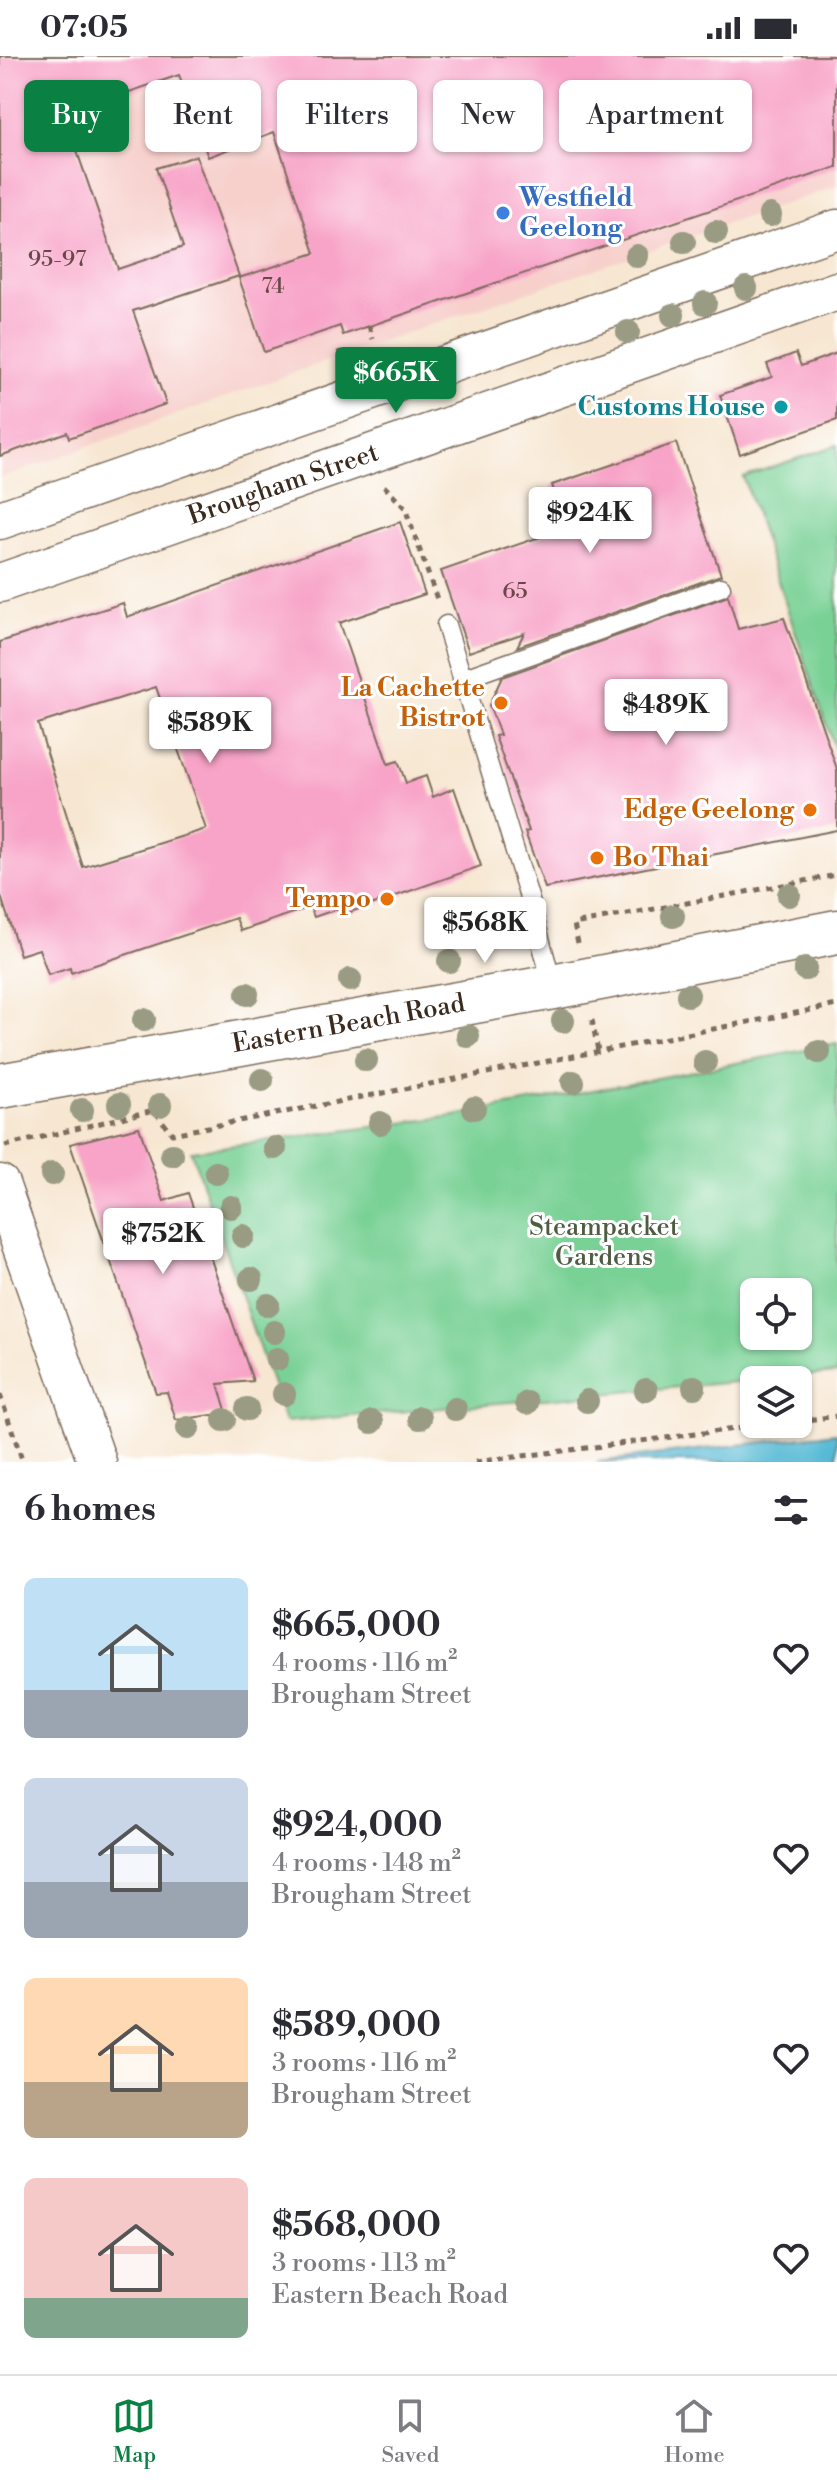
<!DOCTYPE html>
<html lang="en">
<head>
<meta charset="utf-8">
<style>
  :root { --surface:#fff; --page:#f2f2f3; --text:#2b2b33; --muted:#7c7c81; --line:#e1e1e2; --accent:#0b8043 }
  body { margin:0; font-family:"Libre Bodoni",serif; background:var(--page); color:var(--text); height:100vh; display:flex; flex-direction:column; font-size:30px; white-space:nowrap }
  * { box-sizing:border-box; margin:0 }
  p { font-size:26px; color:var(--muted) }
  .icon { flex:none; width:44px; height:44px; fill:none; stroke:currentColor; stroke-width:2; stroke-linecap:round; stroke-linejoin:round }
  .map { position:relative; height:1406px; overflow:hidden }
  .panel { display:flex; flex-direction:column; background:var(--surface); flex:1 }
  .panel>* { flex:none }
  .hud { position:absolute; left:24px; top:24px; width:790px; height:72px; display:flex; gap:16px }
  .controls { position:absolute; left:740px; top:1222px; display:grid; gap:16px }
  .controls a { display:grid; place-items:center; width:72px; height:72px; border-radius:12px; background:var(--surface); box-shadow:0 2px 6px #0004; font-size:40px }
  .price { position:absolute; translate:-50% -68px; padding:0 18px; border-radius:8px; background:#fff; color:#222; font-size:26px; line-height:52px; filter:drop-shadow(0 2px 4px #0008) }
  .price::after { content:''; position:absolute; left:50%; top:48px; width:24px; height:18px; margin-left:-12px; background:inherit; clip-path:polygon(0 0,100% 0,50% 100%) }
  .price.current { background:var(--accent); color:#fff }
  ul { padding:0; list-style:none }
  li { display:flex; align-items:center; gap:24px; height:200px; padding:0 24px }
  li span { display:grid; place-items:center; flex:none; width:224px; height:160px; border-radius:12px; color:#555 }
  li>.icon { margin-inline-start:auto }
  span .icon { width:96px; height:96px; fill:#fffc; stroke-width:1 }
  li b { font-size:34px }
  h2 { display:flex; justify-content:space-between; align-items:center; height:96px; padding:0 24px; font-size:34px }
  .chip { padding:0 28px; border-radius:12px; background:var(--surface); box-shadow:0 2px 6px #0004; font-size:28px; line-height:72px }
  .chip.current { background:var(--accent); color:#fff }
  .status { display:flex; justify-content:space-between; align-items:center; height:56px; padding:0 40px; background:var(--surface); direction:ltr }
  .status svg { height:22px; fill:currentColor }
  .menu { display:flex; justify-content:space-around; align-items:center; height:112px; border-top:2px solid var(--line); background:var(--surface); font-size:22px; color:var(--muted) }
  .menu a { display:grid; justify-items:center; gap:4px }
  .menu .current { color:var(--accent) }
  .map>svg:first-child { display:block }
  .built { fill:#f7d0cc }
  .green { fill:#7ad196; stroke:#5a7e5a; stroke-width:2; fill-rule:evenodd }
  .water { fill:#56bad5; stroke:#48727a; stroke-width:2 }
  .building { fill:#f8a4c8; fill-rule:evenodd }
  .lines { fill:none; stroke-linecap:round; stroke-linejoin:round }
  .service-casing { stroke:#7d6c5d; stroke-width:21 }
  .minor-casing { stroke:#7d6c5d; stroke-width:41 }
  .tertiary-casing { stroke:#7d6c5d; stroke-width:47 }
  .path { stroke:#7d6c5d; stroke-width:5; stroke-dasharray:6 6; stroke-linecap:butt }
  .service { stroke:#fff; stroke-width:18 }
  .minor { stroke:#fff; stroke-width:38 }
  .tertiary { stroke:#fff; stroke-width:44 }
  .tree { fill:#9a9b83 }
  .shop-dot { fill:#3f7fe0; stroke:#fff; stroke-width:3 }
  .culture-dot { fill:#0f9aa8; stroke:#fff; stroke-width:3 }
  .food-dot { fill:#e8710a; stroke:#fff; stroke-width:3 }
  .labels { text-anchor:middle; dominant-baseline:central; stroke-width:6; stroke-linejoin:round; paint-order:stroke }
  .number-label { font-size:22px; fill:#6a4848 }
  .shop-label { font-size:26px; font-weight:bold; fill:#366cbe; stroke:#fff; text-anchor:start }
  .culture-label { font-size:26px; font-weight:bold; fill:#0d838f; stroke:#fff; text-anchor:end }
  .street-label { font-size:26px; fill:#3b2a1e; stroke:#fff }
  .food-label { font-size:26px; font-weight:bold; fill:#c56008; stroke:#fff; text-anchor:end }
  .park-label { font-size:26px; fill:#4e5c42; stroke:#fff }
</style>
</head>
<body>
<div class="status"><b>07:05</b><svg viewBox="0 0 49 12"><path d="M0 12V9h3v3zM5 12V6h3v6zM10 12V3h3v9zM15 12V0h3v12zM26 1h20v11H26zM47 4h2v5h-2z"/></svg></div>
<div class="map">
<svg width="837" height="1406" viewBox="0 0 837 1406">
  <rect width="100%" height="100%" fill="#fff"/>
  <filter id="ink" filterUnits="userSpaceOnUse"><feTurbulence type="fractalNoise" baseFrequency=".0125" numOctaves="2"/><feDisplacementMap in="SourceGraphic" scale="16" xChannelSelector="R" yChannelSelector="G"/><feConvolveMatrix kernelMatrix="1 2 1 2 8 2 1 2 1" color-interpolation-filters="sRGB"/></filter>
  <filter id="wash" filterUnits="userSpaceOnUse"><feTurbulence type="fractalNoise" baseFrequency=".006" numOctaves="4" result="noise"/><feDisplacementMap in="SourceGraphic" scale="32" xChannelSelector="R" yChannelSelector="G"/><feGaussianBlur stdDeviation="1.8" result="paint"/><feColorMatrix in="noise" values="0 0 0 0 0 0 0 0 0 0 0 0 0 0 0 0 0 1.4 0 .05"/><feComposite in="paint" operator="in"/></filter>
  <g filter="url(#wash)">
    <rect width="100%" height="100%" fill="#f7e7d2"/>
    <!-- built -->
    <polygon class="built" points="0,0 837,0 837,130 346,298 0,422"/>
    <!-- green -->
    <g class="green">
      <polygon points="837,389 837,700 743,421"/>
      <path d="M837,988v329l-552,49 -94,-271 264,-35zM754,1236h44v44h-44z"/>
    </g>
    <!-- water -->
    <polygon class="water" points="837,1377 837,1406 596,1406"/>
    <g id="blocks">
      <!-- building -->
      <g class="building">
        <polygon points="0,0 837,0 837,111 343,279 340,270 264,296 239,222 315,197 274,76 208,101 179,19 64,58 118,213 183,191 156,112 196,100 239,220 133,255 166,348 69,382 67,376 0,400"/>
        <polygon points="796,297 801,310 837,297 837,364 740,398 720,339 772,321 767,308"/>
        <polygon points="676,387 721,519 517,591 524,577 469,596 441,515 566,472 552,429"/>
        <path d="M400,466l25,72 -86,29 49,141 10,-3 8,22 20,-7 7,21 21,-9 27,78 -136,48 -2,-7 -29,10 -4,-10 -69,24 -5,-13 -165,55 -1,-5 -22,7 -9,-26 -19,6 -20,-62v-251l123,-39 4,14zM156,631l50,142 -123,38 -45,-143z"/>
        <polygon points="728,540 738,573 784,562 837,713 837,774 545,832 525,776 529,775 495,680 500,679 489,649 502,621"/>
        <polygon points="139,1071 164,1145 188,1137 253,1325 218,1328 227,1357 176,1364 167,1336 156,1337 70,1088"/>
      </g>
    </g>
  </g>
  <g filter="url(#ink)">
    <use href="#blocks" fill-opacity="0" stroke="#7d6c5d" stroke-width="2"/>
    <g class="lines">
      <defs>
        <g id="service">
          <polyline points="446,569 529,841 553,931"/>
          <polyline points="462,623 721,531"/>
        </g>
        <g id="minor">
          <polyline points="0,464 837,173"/>
          <path id="s1" d="M0,527l837,-292"/>
          <polyline points="0,1128 97,1406"/>
        </g>
        <g id="tertiary">
          <path id="s2" d="M0,1030l553,-99 284,-55"/>
        </g>
      </defs>
      <!-- service casing -->
      <use href="#service" class="service-casing"/>
      <!-- minor casing -->
      <use href="#minor" class="minor-casing"/>
      <!-- tertiary casing -->
      <use href="#tertiary" class="tertiary-casing"/>
      <!-- path -->
      <g class="path">
        <polyline points="369,270 373,283"/>
        <polyline points="339,294 343,307"/>
        <polyline points="384,430 405,452 438,546"/>
        <polyline points="578,887 574,868 837,819"/>
        <polyline points="592,964 598,995"/>
        <polyline points="5,1090 154,1054 172,1078 837,949"/>
        <polyline points="0,1339 23,1406"/>
        <polyline points="798,1365 837,1360"/>
        <polyline points="475,1406 775,1368"/>
      </g>
      <!-- service -->
      <use href="#service" class="service"/>
      <!-- minor -->
      <use href="#minor" class="minor"/>
      <!-- tertiary -->
      <use href="#tertiary" class="tertiary"/>
    </g>
    <!-- trees -->
    <g class="tree">
      <circle cx="770" cy="159" r="12"/>
      <circle cx="716" cy="176" r="12"/>
      <circle cx="684" cy="186" r="12"/>
      <circle cx="637" cy="200" r="12"/>
      <circle cx="746" cy="232" r="12"/>
      <circle cx="705" cy="247" r="12"/>
      <circle cx="673" cy="259" r="12"/>
      <circle cx="628" cy="276" r="12"/>
      <circle cx="789" cy="839" r="12"/>
      <circle cx="673" cy="860" r="12"/>
      <circle cx="449" cy="905" r="12"/>
      <circle cx="805" cy="913" r="12"/>
      <circle cx="350" cy="924" r="12"/>
      <circle cx="247" cy="938" r="12"/>
      <circle cx="688" cy="939" r="12"/>
      <circle cx="144" cy="964" r="12"/>
      <circle cx="563" cy="965" r="12"/>
      <circle cx="468" cy="980" r="12"/>
      <circle cx="819" cy="996" r="12"/>
      <circle cx="366" cy="1004" r="12"/>
      <circle cx="705" cy="1006" r="12"/>
      <circle cx="262" cy="1024" r="12"/>
      <circle cx="573" cy="1026" r="12"/>
      <circle cx="119" cy="1048" r="12"/>
      <circle cx="160" cy="1049" r="12"/>
      <circle cx="474" cy="1052" r="12"/>
      <circle cx="82" cy="1054" r="12"/>
      <circle cx="380" cy="1067" r="12"/>
      <circle cx="275" cy="1092" r="12"/>
      <circle cx="172" cy="1099" r="12"/>
      <circle cx="216" cy="1117" r="12"/>
      <circle cx="52" cy="1118" r="12"/>
      <circle cx="231" cy="1151" r="12"/>
      <circle cx="243" cy="1180" r="12"/>
      <circle cx="251" cy="1223" r="12"/>
      <circle cx="268" cy="1249" r="12"/>
      <circle cx="274" cy="1276" r="12"/>
      <circle cx="277" cy="1303" r="12"/>
      <circle cx="694" cy="1331" r="12"/>
      <circle cx="646" cy="1334" r="12"/>
      <circle cx="284" cy="1338" r="12"/>
      <circle cx="587" cy="1345" r="12"/>
      <circle cx="527" cy="1347" r="12"/>
      <circle cx="247" cy="1353" r="12"/>
      <circle cx="455" cy="1353" r="12"/>
      <circle cx="420" cy="1362" r="12"/>
      <circle cx="224" cy="1364" r="12"/>
      <circle cx="372" cy="1366" r="12"/>
      <circle cx="188" cy="1372" r="12"/>
    </g>
  </g>
  <!-- markers -->
  <circle class="shop-dot" cx="503" cy="157" r="8"/>
  <circle class="culture-dot" cx="781" cy="351" r="8"/>
  <g class="food-dot">
    <circle cx="501" cy="647" r="8"/>
    <circle cx="810" cy="754" r="8"/>
    <circle cx="597" cy="802" r="8"/>
    <circle cx="387" cy="843" r="8"/>
  </g>
  <g class="labels">
    <!-- number labels -->
    <g class="number-label">
      <text x="57" y="203">95-97</text>
      <text x="273" y="230">74</text>
      <text x="515" y="535">65</text>
    </g>
    <!-- shop labels -->
    <g class="shop-label">
      <text x="519" y="142">Westfield<tspan x="519" dy="30">Geelong</tspan></text>
    </g>
    <!-- culture labels -->
    <g class="culture-label">
      <text x="765" y="351">Customs House</text>
    </g>
    <!-- street labels -->
    <g class="street-label">
      <text stroke="none"><textPath href="#s1" startOffset="300">Brougham Street</textPath></text>
      <text stroke="none"><textPath href="#s2" startOffset="354">Eastern Beach Road</textPath></text>
    </g>
    <!-- food labels -->
    <g class="food-label">
      <text x="485" y="632">La Cachette<tspan x="485" dy="30">Bistrot</tspan></text>
      <text x="794" y="754">Edge Geelong</text>
      <text x="613" y="802" text-anchor="start">Bo Thai</text>
      <text x="371" y="843">Tempo</text>
    </g>
    <!-- park labels -->
    <g class="park-label">
      <text x="604" y="1171">Steampacket<tspan x="604" dy="30">Gardens</tspan></text>
    </g>
  </g>
</svg>
<div class="controls">
<a><svg class="icon" aria-label="locate" viewBox="0 0 24 24"><circle cx="12" cy="12" r="6"/><path d="M12 2v4M12 18v4M2 12h4M18 12h4"/></svg></a>
<a><svg class="icon" aria-label="layers" viewBox="0 0 24 24"><path d="M12 4l9 5-9 5-9-5zM3 14l9 5 9-5"/></svg></a>
</div>
<b class="price current" style="left:396px;top:359px">$665K</b>
<b class="price" style="left:590px;top:499px">$924K</b>
<b class="price" style="left:666px;top:691px">$489K</b>
<b class="price" style="left:210px;top:709px">$589K</b>
<b class="price" style="left:485px;top:909px">$568K</b>
<b class="price" style="left:163px;top:1220px">$752K</b>
<div class="hud">
<a class="chip current">Buy</a>
<a class="chip">Rent</a>
<a class="chip">Filters</a>
<a class="chip">New</a>
<a class="chip">Apartment</a>
</div>
</div>
<section class="panel">
<h2>6 homes<svg class="icon" aria-label="filters" viewBox="0 0 24 24"><path d="M4 7h16M4 17h16"/><circle cx="9" cy="7" r="2"/><circle cx="15" cy="17" r="2"/></svg></h2>
<ul>
<li><span style="background:linear-gradient(#bfe0f5 70%,#9aa5b1 0)"><svg class="icon" aria-label="home" viewBox="0 0 24 24"><path d="M3 11l9-7 9 7M6 9v11h12V9"/></svg></span><div><b>$665,000</b><p>4 rooms · 116 m²</p><p>Brougham Street</p></div><svg class="icon" aria-label="heart" viewBox="0 0 24 24"><path d="M12 20l-8-8c-3-5 5-10 8-4 3-6 11-1 8 4z"/></svg></li>
<li><span style="background:linear-gradient(#c9d6e8 65%,#9aa5b1 0)"><svg class="icon" aria-label="home" viewBox="0 0 24 24"><path d="M3 11l9-7 9 7M6 9v11h12V9"/></svg></span><div><b>$924,000</b><p>4 rooms · 148 m²</p><p>Brougham Street</p></div><svg class="icon" aria-label="heart" viewBox="0 0 24 24"><path d="M12 20l-8-8c-3-5 5-10 8-4 3-6 11-1 8 4z"/></svg></li>
<li><span style="background:linear-gradient(#ffd9b3 65%,#b9a48a 0)"><svg class="icon" aria-label="home" viewBox="0 0 24 24"><path d="M3 11l9-7 9 7M6 9v11h12V9"/></svg></span><div><b>$589,000</b><p>3 rooms · 116 m²</p><p>Brougham Street</p></div><svg class="icon" aria-label="heart" viewBox="0 0 24 24"><path d="M12 20l-8-8c-3-5 5-10 8-4 3-6 11-1 8 4z"/></svg></li>
<li><span style="background:linear-gradient(#f6c9c9 75%,#7fa58c 0)"><svg class="icon" aria-label="home" viewBox="0 0 24 24"><path d="M3 11l9-7 9 7M6 9v11h12V9"/></svg></span><div><b>$568,000</b><p>3 rooms · 113 m²</p><p>Eastern Beach Road</p></div><svg class="icon" aria-label="heart" viewBox="0 0 24 24"><path d="M12 20l-8-8c-3-5 5-10 8-4 3-6 11-1 8 4z"/></svg></li>
</ul>
</section>
<nav class="menu">
<a class="current"><svg class="icon" aria-label="map" viewBox="0 0 24 24"><path d="M3 6l6-2 6 2 6-2v14l-6 2-6-2-6 2zM9 4v14M15 6v14"/></svg>Map</a>
<a><svg class="icon" aria-label="saved" viewBox="0 0 24 24"><path d="M7 4h10v16l-5-4-5 4z"/></svg>Saved</a>
<a><svg class="icon" aria-label="home" viewBox="0 0 24 24"><path d="M3 11l9-7 9 7M6 9v11h12V9"/></svg>Home</a>
</nav>
</body>
</html>
